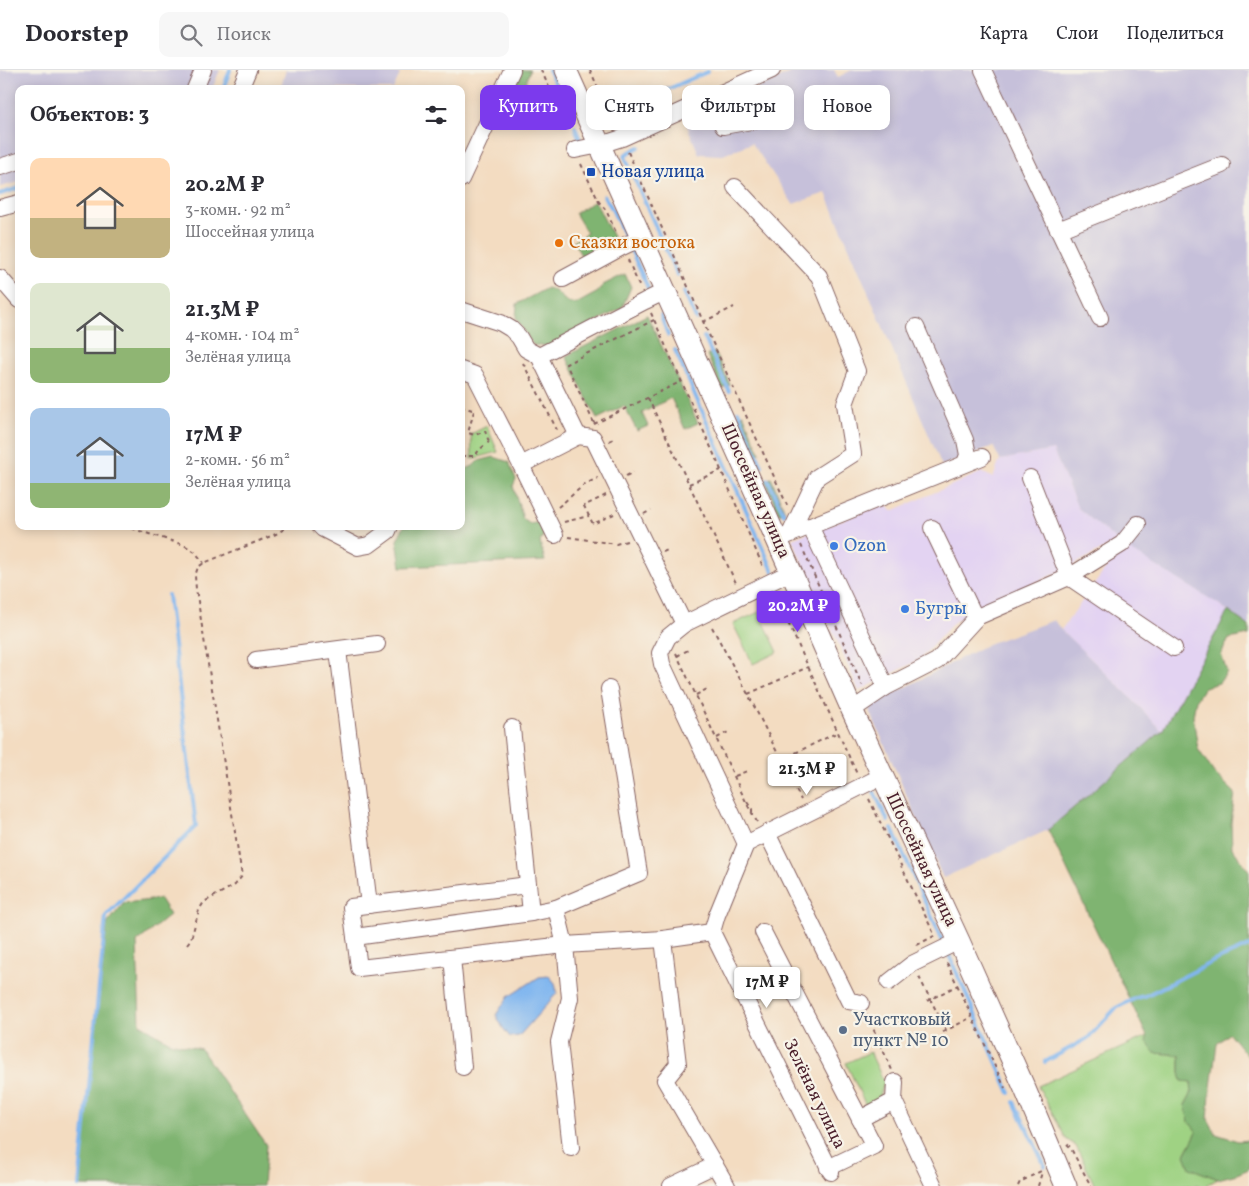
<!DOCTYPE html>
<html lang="ru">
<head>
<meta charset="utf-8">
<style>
  :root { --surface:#fff; --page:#f7f7f7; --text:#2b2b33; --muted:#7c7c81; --line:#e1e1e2; --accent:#7c3aed }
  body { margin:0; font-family:Vollkorn,serif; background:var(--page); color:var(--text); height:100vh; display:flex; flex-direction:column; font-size:19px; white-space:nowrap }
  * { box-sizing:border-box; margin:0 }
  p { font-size:16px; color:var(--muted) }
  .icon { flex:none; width:28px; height:28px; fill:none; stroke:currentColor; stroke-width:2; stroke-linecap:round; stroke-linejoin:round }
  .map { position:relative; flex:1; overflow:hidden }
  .sheet { position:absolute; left:15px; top:15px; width:450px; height:445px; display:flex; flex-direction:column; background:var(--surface); border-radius:10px; box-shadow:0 2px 12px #0003 }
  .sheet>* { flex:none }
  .guide { position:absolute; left:480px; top:15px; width:475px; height:45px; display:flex; gap:10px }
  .price { position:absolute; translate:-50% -42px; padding:0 11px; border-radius:5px; background:#fff; color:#222; font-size:16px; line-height:32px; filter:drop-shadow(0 1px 2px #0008) }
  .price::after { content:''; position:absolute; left:50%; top:30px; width:15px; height:11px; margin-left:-8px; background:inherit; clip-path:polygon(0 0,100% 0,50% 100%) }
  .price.on { background:var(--accent); color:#fff }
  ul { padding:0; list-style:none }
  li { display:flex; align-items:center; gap:15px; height:125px; padding:0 15px }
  li span { display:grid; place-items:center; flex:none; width:140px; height:100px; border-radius:10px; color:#555 }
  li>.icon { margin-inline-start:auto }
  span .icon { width:60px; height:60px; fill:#fffc; stroke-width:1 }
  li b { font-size:21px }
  h2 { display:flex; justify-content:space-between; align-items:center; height:60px; padding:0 15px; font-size:21px }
  .chip { padding:0 18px; border-radius:10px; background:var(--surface); box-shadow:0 2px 12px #0003; font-size:18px; line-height:45px }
  .chip.on { background:var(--accent); color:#fff }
  header { display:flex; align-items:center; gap:30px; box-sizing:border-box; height:70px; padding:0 25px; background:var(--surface); border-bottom:1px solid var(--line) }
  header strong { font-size:24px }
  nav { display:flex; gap:28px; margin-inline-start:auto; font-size:18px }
  .search { width:350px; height:45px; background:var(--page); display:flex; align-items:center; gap:12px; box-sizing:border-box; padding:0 18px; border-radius:10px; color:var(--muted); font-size:19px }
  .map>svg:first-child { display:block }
  .built { fill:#e3d3f2 }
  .industrial { fill:#c6c0da }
  .green { fill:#9fd283; stroke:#747857 }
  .forest { fill:#7fb471; stroke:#646a4e }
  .water { fill:#80b6ef; stroke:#656a8d }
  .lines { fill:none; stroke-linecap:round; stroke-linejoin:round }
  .stream { stroke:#80b6ef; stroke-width:4 }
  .minor-casing { stroke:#856160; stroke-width:18 }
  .major-casing { stroke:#856160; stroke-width:23 }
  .path { stroke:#856160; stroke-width:2; stroke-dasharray:4 4; stroke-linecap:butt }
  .minor { stroke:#fff; stroke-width:16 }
  .major { stroke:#fff; stroke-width:21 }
  .transit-dot { fill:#1a4fb4; stroke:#f7f3e8; stroke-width:2 }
  .food-dot { fill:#e8710a; stroke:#f7f3e8; stroke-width:2 }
  .shop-dot { fill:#3f7fe0; stroke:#f7f3e8; stroke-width:2 }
  .service-dot { fill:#5c6f8a; stroke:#f7f3e8; stroke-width:2 }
  .labels { text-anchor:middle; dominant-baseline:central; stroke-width:4.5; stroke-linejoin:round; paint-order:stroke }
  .transit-label { font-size:18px; fill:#164399; stroke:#f7f3e8; text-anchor:start }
  .food-label { font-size:18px; fill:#c56008; stroke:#f7f3e8; text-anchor:start }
  .street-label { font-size:18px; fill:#4a1f2b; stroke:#f7f3e8 }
  .shop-label { font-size:18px; fill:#366cbe; stroke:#f7f3e8; text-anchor:start }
  .service-label { font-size:18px; fill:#4e5e75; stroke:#f7f3e8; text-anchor:start }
</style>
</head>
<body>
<header>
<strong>Doorstep</strong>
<div class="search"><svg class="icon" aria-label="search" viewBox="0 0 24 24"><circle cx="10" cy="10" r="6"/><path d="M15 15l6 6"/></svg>Поиск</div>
<nav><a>Карта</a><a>Слои</a><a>Поделиться</a></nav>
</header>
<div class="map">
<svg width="1249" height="1116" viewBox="0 0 1249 1116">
  <rect width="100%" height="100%" fill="#f7f3e8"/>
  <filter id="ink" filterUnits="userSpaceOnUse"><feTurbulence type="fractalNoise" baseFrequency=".02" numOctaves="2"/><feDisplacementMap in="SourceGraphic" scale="10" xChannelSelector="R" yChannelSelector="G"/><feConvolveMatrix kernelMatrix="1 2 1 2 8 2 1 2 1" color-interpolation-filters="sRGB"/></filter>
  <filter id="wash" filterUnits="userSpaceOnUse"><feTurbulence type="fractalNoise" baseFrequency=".0096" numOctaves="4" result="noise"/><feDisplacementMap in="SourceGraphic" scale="20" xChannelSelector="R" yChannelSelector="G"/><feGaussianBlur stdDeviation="1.12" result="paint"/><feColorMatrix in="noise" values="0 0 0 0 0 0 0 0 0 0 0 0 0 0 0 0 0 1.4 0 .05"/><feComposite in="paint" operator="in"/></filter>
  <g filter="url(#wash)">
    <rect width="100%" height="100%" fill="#f3dcc1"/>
    <!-- built -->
    <g class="built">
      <polygon points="1053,380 1078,438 1118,471 1066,499 972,541 954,552 920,589 859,621 792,469 885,434 892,441 982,402 993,408 1000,390"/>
      <polygon points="1123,475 1217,533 1228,541 1162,661 1126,623 1061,560"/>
    </g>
    <!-- industrial -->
    <g class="industrial">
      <polygon points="0,0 220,0 212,19 19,19 19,112 0,117"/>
      <polygon points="286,0 389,0 400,4 393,19 280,19"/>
      <polygon points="796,0 834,0 838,7 852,0 1249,0 1249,556 1217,533 1125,477 1078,438 1053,380 1000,390 993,376 942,396 826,123 793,134 752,73 723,85 699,84 685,51 704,42 712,44 721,39 723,34"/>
      <polygon points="1054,550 1061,560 1126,623 1162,661 1048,760 943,808 868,637 988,574"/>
    </g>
    <!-- green -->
    <g class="green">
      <polygon points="487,356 498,382 472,389 471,364"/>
      <polygon points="759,542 778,582 753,594 733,554"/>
      <polygon points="1147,966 1169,984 1180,985 1180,1002 1191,1012 1192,1022 1185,1035 1197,1062 1185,1085 1193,1099 1218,1109 1204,1116 1095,1116 1076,1076 1066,1069 1038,1016"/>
      <polygon points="870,982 884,1012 878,1033 867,1038 846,993"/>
    </g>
    <!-- forest -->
    <g class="forest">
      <polygon points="519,0 530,0 519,31 511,45 504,46 497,44"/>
      <polygon points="595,131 616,173 584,190 573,172 587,163 575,143"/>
      <polygon points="625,204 631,217 622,238 550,276 533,275 516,248 517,234 547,218 554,220 567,232 576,234 598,222 603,215"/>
      <polygon points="647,245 698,353 685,359 671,328 642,343 648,356 637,361 624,336 597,349 566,286"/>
      <polygon points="715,282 730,315 722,319 707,285"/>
      <polygon points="743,344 760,383 753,386 736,347"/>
      <polygon points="494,387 509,392 516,409 513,416 523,449 530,454 540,452 544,464 540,472 545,491 401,497 397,470 404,456 461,456 461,398 464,400 473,396 478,391"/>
      <polygon points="771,408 785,441 779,444 765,410"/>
      <polygon points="1228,541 1249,556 1249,565 1229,569 1221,584 1227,602 1219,613 1204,617 1196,630 1193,646 1198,679 1214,703 1235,723 1231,753 1232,778 1249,801 1249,988 1229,963 1217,974 1210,1024 1208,1049 1216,1064 1238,1071 1249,1070 1249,1099 1237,1104 1218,1109 1190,1098 1185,1085 1197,1062 1189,1052 1185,1035 1192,1022 1191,1012 1182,1011 1180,1002 1180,985 1154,983 1147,971 1147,966 1048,760 1162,661"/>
      <polygon points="160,829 170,845 137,872 140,954 170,972 201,979 266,1075 263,1116 79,1116 107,854 124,833"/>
    </g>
    <!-- water -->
    <polygon class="water" points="549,906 555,913 557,923 519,966 510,967 503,958 496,945 508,927 539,907"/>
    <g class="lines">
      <!-- stream -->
      <g class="stream">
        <polyline points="549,0 569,44"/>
        <polyline points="223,19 230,0"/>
        <polyline points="659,23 707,2"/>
        <polyline points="595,25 598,32"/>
        <polyline points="603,42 605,48 646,30"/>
        <polyline points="575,57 580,70"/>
        <polyline points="639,77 626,84 625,87 677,205"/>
        <polyline points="0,124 19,118"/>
        <polyline points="604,126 611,137 625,167"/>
        <polyline points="631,180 648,218"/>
        <polyline points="684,222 696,249"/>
        <polyline points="661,246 668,265"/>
        <polyline points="704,267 729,321"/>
        <polyline points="675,280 773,501"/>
        <polyline points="738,341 762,396"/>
        <polyline points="768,410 784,444"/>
        <polyline points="874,722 888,751"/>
        <polyline points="892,759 943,872"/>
        <polyline points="947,881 1010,1023"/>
        <polyline points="1045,992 1088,968 1116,938 1136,928 1145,926 1169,914 1216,890 1249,876"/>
        <polyline points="1014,1032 1045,1096"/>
        <polyline points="79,1116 106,846 196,756 168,525"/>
      </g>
    </g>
  </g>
  <g filter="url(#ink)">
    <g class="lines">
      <defs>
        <g id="minor">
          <polyline points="983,0 1100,248"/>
          <polyline points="195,19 203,0"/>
          <polyline points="240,19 248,0"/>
          <polyline points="710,28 723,56 757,50"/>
          <polyline points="575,80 600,75 622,68 772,0"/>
          <polyline points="0,97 19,91"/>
          <polyline points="461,109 512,0"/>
          <polyline points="735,117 819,206 857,301 845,334 853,384 817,407 790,464"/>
          <polyline points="0,138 19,133"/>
          <polyline points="1058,160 1222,95"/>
          <polyline points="0,208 19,230"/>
          <polyline points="563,209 622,177 641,168"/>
          <polyline points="461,240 501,253 511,259 519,267 526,279 539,286 645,231 666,221"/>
          <polyline points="916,257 965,370 968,385 965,393"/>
          <polyline points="461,300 475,305 521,395 578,366 539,286"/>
          <polyline points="578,366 593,368 684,554"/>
          <polyline points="521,395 555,465"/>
          <polyline points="1030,408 1069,507 1174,578"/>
          <polyline points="320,456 323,459 358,477 369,475 388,461 390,456"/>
          <polyline points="810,456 886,617"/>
          <polyline points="932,458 972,541 977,547"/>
          <polyline points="786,466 982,387"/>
          <polyline points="338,580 369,835"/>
          <polyline points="256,590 377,574"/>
          <polyline points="609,619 639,803 556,838 565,875 663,869 712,862"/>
          <polyline points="852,640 886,617 937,591 977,547 1069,507 1122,474 1138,454"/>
          <polyline points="512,658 531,843"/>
          <polyline points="767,763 849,931 861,933"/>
          <polyline points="746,774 662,594 660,583 668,567 684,554 791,502"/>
          <polyline points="556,838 531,843 355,867 359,898 565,875 570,928 559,972 571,1078"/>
          <polyline points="763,862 874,1076 828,1098"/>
          <polyline points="355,867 351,837 528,815"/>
          <polyline points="663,869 678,994 665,1010 727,1116"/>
          <polyline points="452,888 463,997"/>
          <polyline points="889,912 912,894 959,871"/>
          <polyline points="895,1012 894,1031 934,1116"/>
          <polyline points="860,1049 894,1031"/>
          <polyline points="831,1102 712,862 717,845 746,774 882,706"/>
          <polyline points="671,1116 715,1095"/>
        </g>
        <polyline id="major" points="566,0 777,470 852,640 959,871 1025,1019 1066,1116"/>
      </defs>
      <!-- minor casing -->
      <use href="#minor" class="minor-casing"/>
      <!-- major casing -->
      <use href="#major" class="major-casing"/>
      <!-- path -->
      <g class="path">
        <polyline points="541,0 566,54 572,51"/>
        <polyline points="590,0 615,55"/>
        <polyline points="628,82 686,212 705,256 787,435"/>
        <polyline points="581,94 599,132 606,140 617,165"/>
        <polyline points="628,190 640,218"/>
        <polyline points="651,243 721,400 764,499"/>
        <polyline points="703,252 734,237"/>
        <polyline points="523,293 557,360"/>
        <polyline points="648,328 736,513"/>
        <polyline points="461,336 475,341"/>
        <polyline points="474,341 468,363 475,365 485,361 489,372 492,371"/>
        <polyline points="594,353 566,294 654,250"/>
        <polyline points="594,354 682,311"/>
        <polyline points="609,371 616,368"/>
        <polyline points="461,386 475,386 479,380 489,372"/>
        <polyline points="626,406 633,402"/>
        <polyline points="689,414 721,400"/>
        <polyline points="606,425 584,436 593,454 614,444"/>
        <polyline points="558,437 563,433 585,414 598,408"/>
        <polyline points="644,444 651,440"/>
        <polyline points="564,452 589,446"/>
        <polyline points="124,456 184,475 195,482 204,493"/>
        <polyline points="568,467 616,474 627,471"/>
        <polyline points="801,475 862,615"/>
        <polyline points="663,482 670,479"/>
        <polyline points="775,524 857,704"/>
        <polyline points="712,557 748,624 801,730"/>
        <polyline points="676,583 747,734 757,752"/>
        <polyline points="677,586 688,580"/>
        <polyline points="748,624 808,597"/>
        <polyline points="696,625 707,619"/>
        <polyline points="717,668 728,662"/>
        <polyline points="781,690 838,662"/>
        <polyline points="735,706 747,701"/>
        <polyline points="869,729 935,866"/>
        <polyline points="747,732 752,739 752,742"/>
        <polyline points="187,874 191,869 199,840 204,832 235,815 242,806 196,519 195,506 198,497 204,493 276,464 289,456"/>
        <polyline points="917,875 934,866"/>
        <polyline points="947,893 1005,1018"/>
        <polyline points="919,907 946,960"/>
        <polyline points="927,931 958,915"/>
        <polyline points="867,945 892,1000"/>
        <polyline points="943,962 972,947"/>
        <polyline points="1067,1074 1070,1077 1091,1116"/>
        <polyline points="1018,1116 1020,1112 1041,1101"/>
        <polyline points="1038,1116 1042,1102"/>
      </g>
      <!-- minor -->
      <use href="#minor" class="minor"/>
      <!-- major -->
      <use href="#major" class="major"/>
    </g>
  </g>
  <!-- markers -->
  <rect class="transit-dot" x="586" y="97" width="10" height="10" rx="2.5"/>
  <circle class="food-dot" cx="559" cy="173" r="5"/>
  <g class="shop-dot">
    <circle cx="834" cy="476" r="5"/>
    <circle cx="905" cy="539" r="5"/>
  </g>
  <circle class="service-dot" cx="843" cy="960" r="5"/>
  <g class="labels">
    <!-- transit labels -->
    <g class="transit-label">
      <text x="601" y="102">Новая улица</text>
    </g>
    <!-- food labels -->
    <g class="food-label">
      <text x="569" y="173">Сказки востока</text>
    </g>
    <!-- street labels -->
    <g class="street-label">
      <text transform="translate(755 421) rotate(66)">Шоссейная улица</text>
      <text transform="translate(921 790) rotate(65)">Шоссейная улица</text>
      <text transform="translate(814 1024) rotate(64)">Зелёная улица</text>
    </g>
    <!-- shop labels -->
    <g class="shop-label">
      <text x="844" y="476">Ozon</text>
      <text x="915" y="539">Бугры</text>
    </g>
    <!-- service labels -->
    <g class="service-label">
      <text x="853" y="950">Участковый<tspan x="853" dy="21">пункт № 10</tspan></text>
    </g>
  </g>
</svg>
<b class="price on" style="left:798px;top:563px">20.2M ₽</b>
<b class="price" style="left:807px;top:726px">21.3M ₽</b>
<b class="price" style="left:767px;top:939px">17M ₽</b>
<div class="guide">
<a class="chip on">Купить</a>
<a class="chip">Снять</a>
<a class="chip">Фильтры</a>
<a class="chip">Новое</a>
</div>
<section class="sheet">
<h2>Объектов: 3<svg class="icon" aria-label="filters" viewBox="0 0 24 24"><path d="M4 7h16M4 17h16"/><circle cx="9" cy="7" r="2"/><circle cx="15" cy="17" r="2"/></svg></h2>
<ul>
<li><span style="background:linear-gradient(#ffd9b3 60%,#c2b280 0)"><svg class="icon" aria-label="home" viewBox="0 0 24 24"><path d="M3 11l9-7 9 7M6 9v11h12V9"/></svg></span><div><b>20.2M ₽</b><p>3-комн. · 92 m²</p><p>Шоссейная улица</p></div></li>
<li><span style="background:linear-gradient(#dfe7d0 65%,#8fb573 0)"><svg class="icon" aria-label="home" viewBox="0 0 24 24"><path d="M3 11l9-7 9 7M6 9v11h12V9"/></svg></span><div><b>21.3M ₽</b><p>4-комн. · 104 m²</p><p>Зелёная улица</p></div></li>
<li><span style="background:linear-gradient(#a9c7e8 75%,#8fb573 0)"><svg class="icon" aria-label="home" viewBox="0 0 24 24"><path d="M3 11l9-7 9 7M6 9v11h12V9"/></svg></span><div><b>17M ₽</b><p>2-комн. · 56 m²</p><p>Зелёная улица</p></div></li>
</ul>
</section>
</div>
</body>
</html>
